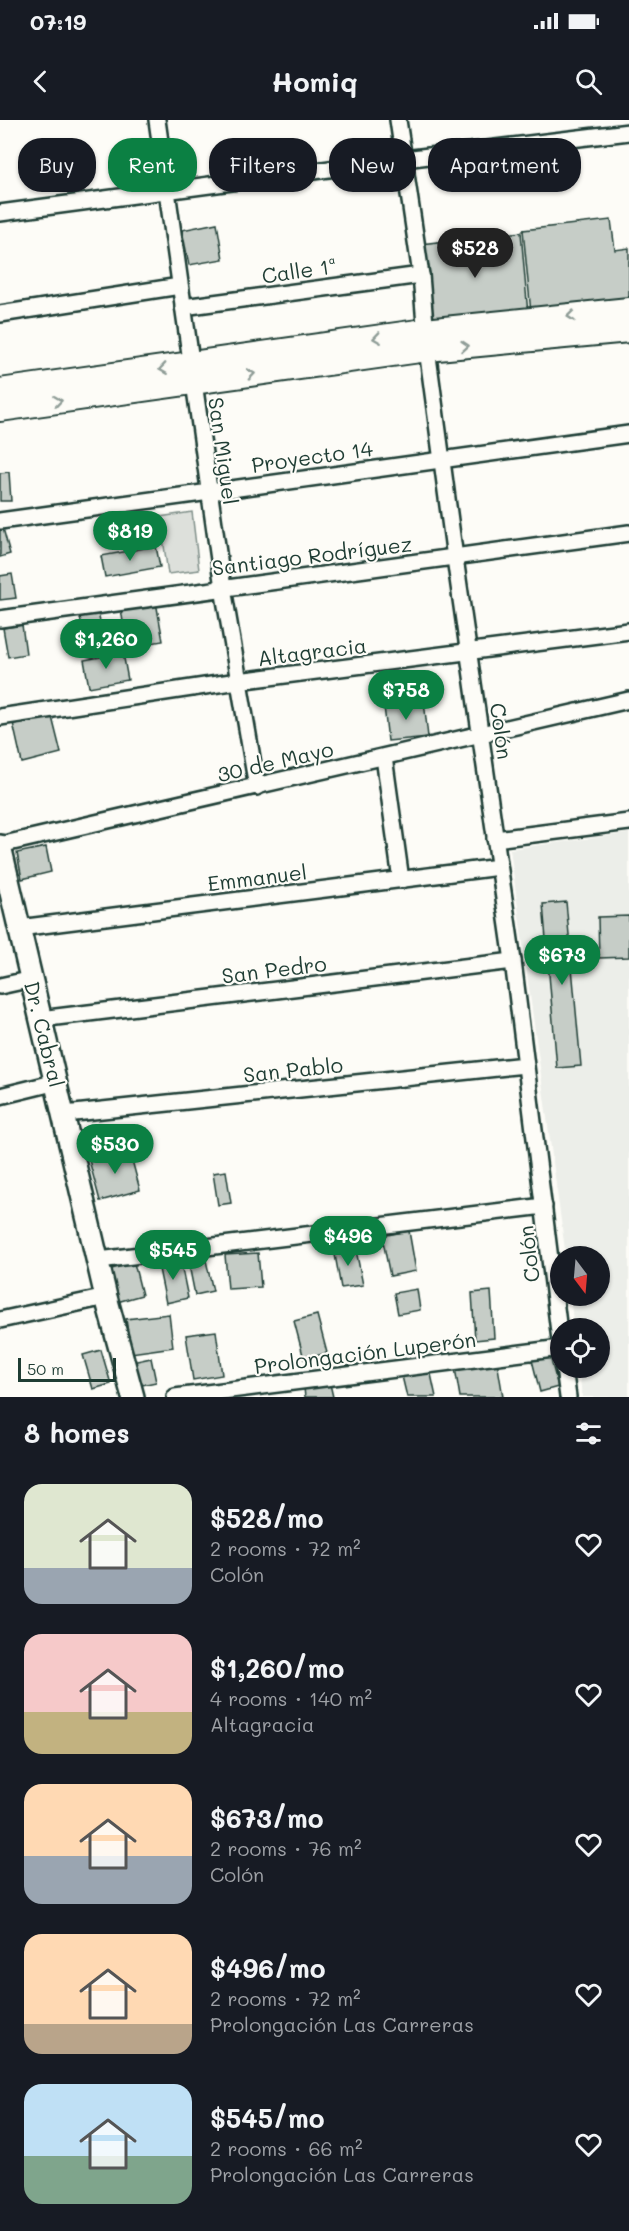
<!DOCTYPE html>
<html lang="en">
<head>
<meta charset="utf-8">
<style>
  :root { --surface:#171b24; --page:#242831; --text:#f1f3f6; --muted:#9ea1a6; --accent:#0b8043 }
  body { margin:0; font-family:Mali,sans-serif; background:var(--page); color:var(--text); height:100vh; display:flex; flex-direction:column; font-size:22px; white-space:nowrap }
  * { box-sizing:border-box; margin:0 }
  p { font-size:20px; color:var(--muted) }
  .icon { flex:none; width:33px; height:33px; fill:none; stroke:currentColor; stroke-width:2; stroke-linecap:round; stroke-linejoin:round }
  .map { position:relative; height:1277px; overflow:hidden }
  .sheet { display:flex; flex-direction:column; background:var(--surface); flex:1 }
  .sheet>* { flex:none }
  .banner { position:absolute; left:18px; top:18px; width:594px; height:54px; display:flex; gap:12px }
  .needle { width:39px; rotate:164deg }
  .tools { position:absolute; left:550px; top:1126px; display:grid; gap:12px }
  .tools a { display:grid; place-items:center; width:60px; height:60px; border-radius:50%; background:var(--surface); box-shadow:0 2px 4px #0004; font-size:30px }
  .scale { position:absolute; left:18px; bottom:15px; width:98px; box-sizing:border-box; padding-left:6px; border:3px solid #1f3d34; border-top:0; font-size:16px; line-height:21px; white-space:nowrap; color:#1f3d34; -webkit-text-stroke:4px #fdfcf7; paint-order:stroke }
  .price { position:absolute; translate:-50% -51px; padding:0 14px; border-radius:21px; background:var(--accent); color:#fff; font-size:20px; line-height:39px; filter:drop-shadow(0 2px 3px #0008) }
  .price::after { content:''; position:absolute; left:50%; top:36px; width:18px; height:14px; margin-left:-9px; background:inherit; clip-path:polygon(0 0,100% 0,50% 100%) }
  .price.selected { background:#222; color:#fff }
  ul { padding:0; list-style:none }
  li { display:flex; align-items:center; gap:18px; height:150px; padding:0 24px }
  li span { display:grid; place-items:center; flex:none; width:168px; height:120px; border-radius:18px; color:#555 }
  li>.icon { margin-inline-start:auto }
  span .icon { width:72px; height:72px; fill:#fffc; stroke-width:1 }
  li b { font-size:26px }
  h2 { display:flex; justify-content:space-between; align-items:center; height:72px; padding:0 24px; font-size:26px }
  .chip { padding:0 21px; border-radius:24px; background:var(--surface); box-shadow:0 2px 4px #0004; font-size:21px; line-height:54px }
  .chip.selected { background:var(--accent); color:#fff }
  .status { display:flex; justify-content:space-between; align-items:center; height:42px; padding:0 30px; background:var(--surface); direction:ltr }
  .status svg { height:16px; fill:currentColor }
  header { display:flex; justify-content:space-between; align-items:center; height:78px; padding:0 24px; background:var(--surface); font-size:27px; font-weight:800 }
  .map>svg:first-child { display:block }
  .built { fill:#eceee9 }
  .green { fill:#dde0db; stroke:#7e8e88; stroke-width:1.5 }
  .building { fill:#c6cdc7; stroke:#1f3d34; stroke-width:1.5 }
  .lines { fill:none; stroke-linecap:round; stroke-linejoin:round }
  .street-casing { stroke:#1f3d34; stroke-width:20 }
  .secondary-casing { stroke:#1f3d34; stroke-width:26 }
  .primary-casing { stroke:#1f3d34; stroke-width:28 }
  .street { stroke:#fdfcf7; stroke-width:15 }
  .secondary { stroke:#fdfcf7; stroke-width:21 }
  .primary { stroke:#fdfcf7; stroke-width:24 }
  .oneway { stroke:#8e9c96 }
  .labels { text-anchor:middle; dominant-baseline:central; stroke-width:4.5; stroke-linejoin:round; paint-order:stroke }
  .street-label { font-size:21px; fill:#1f3d34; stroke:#fdfcf7 }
</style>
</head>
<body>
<div class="status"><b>07:19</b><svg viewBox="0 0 49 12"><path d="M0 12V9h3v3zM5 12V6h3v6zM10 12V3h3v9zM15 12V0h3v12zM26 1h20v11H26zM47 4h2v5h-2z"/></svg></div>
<header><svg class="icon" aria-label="back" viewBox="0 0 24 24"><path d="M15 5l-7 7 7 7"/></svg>Homiq<svg class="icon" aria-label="search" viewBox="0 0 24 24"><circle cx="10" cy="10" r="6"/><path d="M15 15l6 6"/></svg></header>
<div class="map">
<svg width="629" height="1277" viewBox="0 0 629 1277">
  <rect width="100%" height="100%" fill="#fdfcf7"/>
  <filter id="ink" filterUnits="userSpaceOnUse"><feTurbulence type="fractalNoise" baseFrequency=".0167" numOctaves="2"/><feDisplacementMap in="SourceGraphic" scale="12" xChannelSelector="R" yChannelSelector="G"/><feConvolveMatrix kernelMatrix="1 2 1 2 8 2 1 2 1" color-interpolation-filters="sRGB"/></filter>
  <g filter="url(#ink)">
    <!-- built -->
    <polygon class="built" points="629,713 629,1277 582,1277 579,1248 600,1248 600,1209 574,1209 570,1176 600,1176 600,1137 566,1137 510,729"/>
    <!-- green -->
    <polygon class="green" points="192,392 199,450 168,454 160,397"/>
    <!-- building -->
    <g class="building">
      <polygon points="611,100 615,130 629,128 629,177 531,193 523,110"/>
      <polygon points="217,103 223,139 189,145 182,110"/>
      <polygon points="521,112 528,194 432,208 421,124"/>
      <polygon points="9,352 11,381 0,381 0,353"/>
      <polygon points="1,401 10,434 0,437 0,402"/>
      <polygon points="156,426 160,447 105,457 101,436"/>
      <polygon points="12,454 16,478 0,480 0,456"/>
      <polygon points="156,482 163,521 127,527 121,489"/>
      <polygon points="98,493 105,523 86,527 80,497"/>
      <polygon points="22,505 26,534 8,537 3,508"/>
      <polygon points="123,533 128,560 89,567 84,540"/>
      <polygon points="424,581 428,617 388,621 384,586"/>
      <polygon points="51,593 61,633 22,643 13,603"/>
      <polygon points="46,727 51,752 22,759 17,733"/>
      <polygon points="566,782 581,946 557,948 543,784"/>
      <polygon points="629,796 629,837 599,838 598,797"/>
      <polygon points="129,1029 140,1070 100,1081 89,1040"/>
      <polygon points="226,1051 231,1083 218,1085 213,1053"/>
      <polygon points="409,1111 416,1151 390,1156 382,1116"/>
      <polygon points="355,1125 363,1165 341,1168 334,1129"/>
      <polygon points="258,1133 261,1167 228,1169 225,1135"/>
      <polygon points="205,1136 213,1171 195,1175 188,1140"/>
      <polygon points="180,1139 188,1178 166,1183 158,1144"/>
      <polygon points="134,1143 142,1175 117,1182 108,1150"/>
      <polygon points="417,1169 420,1190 398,1194 394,1173"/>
      <polygon points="491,1171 494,1218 475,1220 472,1173"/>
      <polygon points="169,1194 173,1227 131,1233 126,1199"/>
      <polygon points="317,1195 327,1233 304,1239 294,1201"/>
      <polygon points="216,1211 222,1255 193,1260 186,1215"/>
      <polygon points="101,1230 111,1264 93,1269 83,1235"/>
      <polygon points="549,1232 558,1267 540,1272 531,1236"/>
      <polygon points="151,1238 156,1262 137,1266 132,1242"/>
      <polygon points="497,1241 503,1277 460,1277 455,1248"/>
      <polygon points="429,1245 436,1277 407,1277 401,1252"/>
      <polygon points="330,1264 333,1277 305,1277 304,1268"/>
    </g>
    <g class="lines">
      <defs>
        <g id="street">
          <polyline points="157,0 223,468 257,667"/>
          <polyline points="398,0 421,155 427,229 455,438 513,841 561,1228"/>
          <polyline points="0,93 404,39 629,12"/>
          <polyline points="183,187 421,155"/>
          <polyline points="0,194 180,166"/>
          <polyline points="0,401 629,314"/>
          <polyline points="0,499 629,413"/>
          <polyline points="0,597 238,561 629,511"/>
          <polyline points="384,637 401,760"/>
          <polyline points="495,719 629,702"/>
          <polyline points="0,725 629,580"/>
          <polyline points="19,808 499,747"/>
          <polyline points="0,866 32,859"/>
          <polyline points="40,899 513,841"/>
          <polyline points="0,976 57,962"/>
          <polyline points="65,994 525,945"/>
          <polyline points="99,1140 544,1086"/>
          <polyline points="0,1200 106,1177"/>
          <polyline points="564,1248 568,1277"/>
          <polyline points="175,1277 561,1228"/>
        </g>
        <polyline id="secondary" points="0,726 106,1177 133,1277"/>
        <g id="primary">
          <polyline points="0,271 425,211 629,190"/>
          <polyline points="0,289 427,229 629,210"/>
        </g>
      </defs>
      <!-- street casing -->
      <use href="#street" class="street-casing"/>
      <!-- secondary casing -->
      <use href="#secondary" class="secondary-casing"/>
      <!-- primary casing -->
      <use href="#primary" class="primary-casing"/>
      <!-- street -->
      <use href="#street" class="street"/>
      <!-- secondary -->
      <use href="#secondary" class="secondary"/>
      <!-- primary -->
      <use href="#primary" class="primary"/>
    </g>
    <!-- one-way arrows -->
    <defs><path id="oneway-chevron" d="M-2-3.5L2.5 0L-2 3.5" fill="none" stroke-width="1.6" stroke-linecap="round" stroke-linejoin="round" transform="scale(1.5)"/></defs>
    <g class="oneway">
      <use href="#oneway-chevron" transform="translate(571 196) rotate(174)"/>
      <use href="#oneway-chevron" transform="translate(377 218) rotate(172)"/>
      <use href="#oneway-chevron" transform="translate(465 226) rotate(-5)"/>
      <use href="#oneway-chevron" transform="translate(163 249) rotate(172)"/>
      <use href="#oneway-chevron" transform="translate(251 254) rotate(-8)"/>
      <use href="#oneway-chevron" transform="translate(58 281) rotate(-8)"/>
    </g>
  </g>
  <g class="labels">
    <!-- street labels -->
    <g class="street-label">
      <text transform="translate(299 150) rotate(-8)">Calle 1ª</text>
      <text transform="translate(224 331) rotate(82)">San Miguel</text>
      <text transform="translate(312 336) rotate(-8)">Proyecto 14</text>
      <text transform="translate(312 435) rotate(-7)">Santiago Rodríguez</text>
      <text transform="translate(312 531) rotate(-7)">Altagracia</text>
      <text transform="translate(502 611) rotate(82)">Colón</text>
      <text transform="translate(275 641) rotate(-13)">30 de Mayo</text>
      <text transform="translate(257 757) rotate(-7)">Emmanuel</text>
      <text transform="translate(274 849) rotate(-7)">San Pedro</text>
      <text transform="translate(45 914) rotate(76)">Dr. Cabral</text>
      <text transform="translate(293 949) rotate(-6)">San Pablo</text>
      <text transform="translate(528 1134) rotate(-97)">Colón</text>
      <text transform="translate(365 1232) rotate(-7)">Prolongación Luperón</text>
    </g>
  </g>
</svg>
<div class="tools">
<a><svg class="needle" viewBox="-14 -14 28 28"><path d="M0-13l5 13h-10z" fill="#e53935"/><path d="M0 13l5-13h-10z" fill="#9ea1a6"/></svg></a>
<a><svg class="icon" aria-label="locate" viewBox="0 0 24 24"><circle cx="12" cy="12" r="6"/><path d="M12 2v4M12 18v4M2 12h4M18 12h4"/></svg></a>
</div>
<div class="scale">50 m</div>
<b class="price selected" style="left:475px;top:159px">$528</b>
<b class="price" style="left:130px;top:442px">$819</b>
<b class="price" style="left:106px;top:550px">$1,260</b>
<b class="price" style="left:406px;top:601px">$758</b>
<b class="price" style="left:562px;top:866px">$673</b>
<b class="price" style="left:115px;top:1055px">$530</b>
<b class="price" style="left:348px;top:1147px">$496</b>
<b class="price" style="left:173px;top:1161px">$545</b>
<div class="banner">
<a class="chip">Buy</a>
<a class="chip selected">Rent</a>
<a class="chip">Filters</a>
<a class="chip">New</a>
<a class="chip">Apartment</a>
</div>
</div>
<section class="sheet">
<h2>8 homes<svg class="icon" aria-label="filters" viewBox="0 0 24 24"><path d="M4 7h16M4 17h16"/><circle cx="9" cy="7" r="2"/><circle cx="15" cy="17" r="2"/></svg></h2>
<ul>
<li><span style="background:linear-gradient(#dfe7d0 70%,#9aa5b1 0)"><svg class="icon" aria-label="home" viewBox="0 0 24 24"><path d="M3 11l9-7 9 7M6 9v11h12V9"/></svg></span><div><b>$528/mo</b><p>2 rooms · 72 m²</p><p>Colón</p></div><svg class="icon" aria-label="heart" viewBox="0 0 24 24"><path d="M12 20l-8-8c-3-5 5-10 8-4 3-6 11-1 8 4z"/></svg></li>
<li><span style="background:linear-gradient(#f6c9c9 65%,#c2b280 0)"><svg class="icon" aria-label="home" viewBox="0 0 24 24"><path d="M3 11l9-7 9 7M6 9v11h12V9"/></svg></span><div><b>$1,260/mo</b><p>4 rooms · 140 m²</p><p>Altagracia</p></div><svg class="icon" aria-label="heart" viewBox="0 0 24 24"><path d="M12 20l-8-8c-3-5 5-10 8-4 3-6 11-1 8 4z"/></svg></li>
<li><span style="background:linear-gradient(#ffd9b3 60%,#9aa5b1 0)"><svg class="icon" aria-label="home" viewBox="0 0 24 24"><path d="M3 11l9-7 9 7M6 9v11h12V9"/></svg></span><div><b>$673/mo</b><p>2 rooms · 76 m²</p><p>Colón</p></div><svg class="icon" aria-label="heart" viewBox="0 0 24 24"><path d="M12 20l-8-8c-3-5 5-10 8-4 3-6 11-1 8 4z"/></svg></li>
<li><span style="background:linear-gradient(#ffd9b3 75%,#b9a48a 0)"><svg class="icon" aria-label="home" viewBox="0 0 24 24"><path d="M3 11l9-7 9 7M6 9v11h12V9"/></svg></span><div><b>$496/mo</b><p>2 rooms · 72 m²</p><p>Prolongación Las Carreras</p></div><svg class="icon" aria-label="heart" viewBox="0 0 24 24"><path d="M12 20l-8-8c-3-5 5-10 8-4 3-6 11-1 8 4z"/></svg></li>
<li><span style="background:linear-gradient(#bfe0f5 60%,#7fa58c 0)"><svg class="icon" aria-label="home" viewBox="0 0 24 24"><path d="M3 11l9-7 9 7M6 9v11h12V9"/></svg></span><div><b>$545/mo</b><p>2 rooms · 66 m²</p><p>Prolongación Las Carreras</p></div><svg class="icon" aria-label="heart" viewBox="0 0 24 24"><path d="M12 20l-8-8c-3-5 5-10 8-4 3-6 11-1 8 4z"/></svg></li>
</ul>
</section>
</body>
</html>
